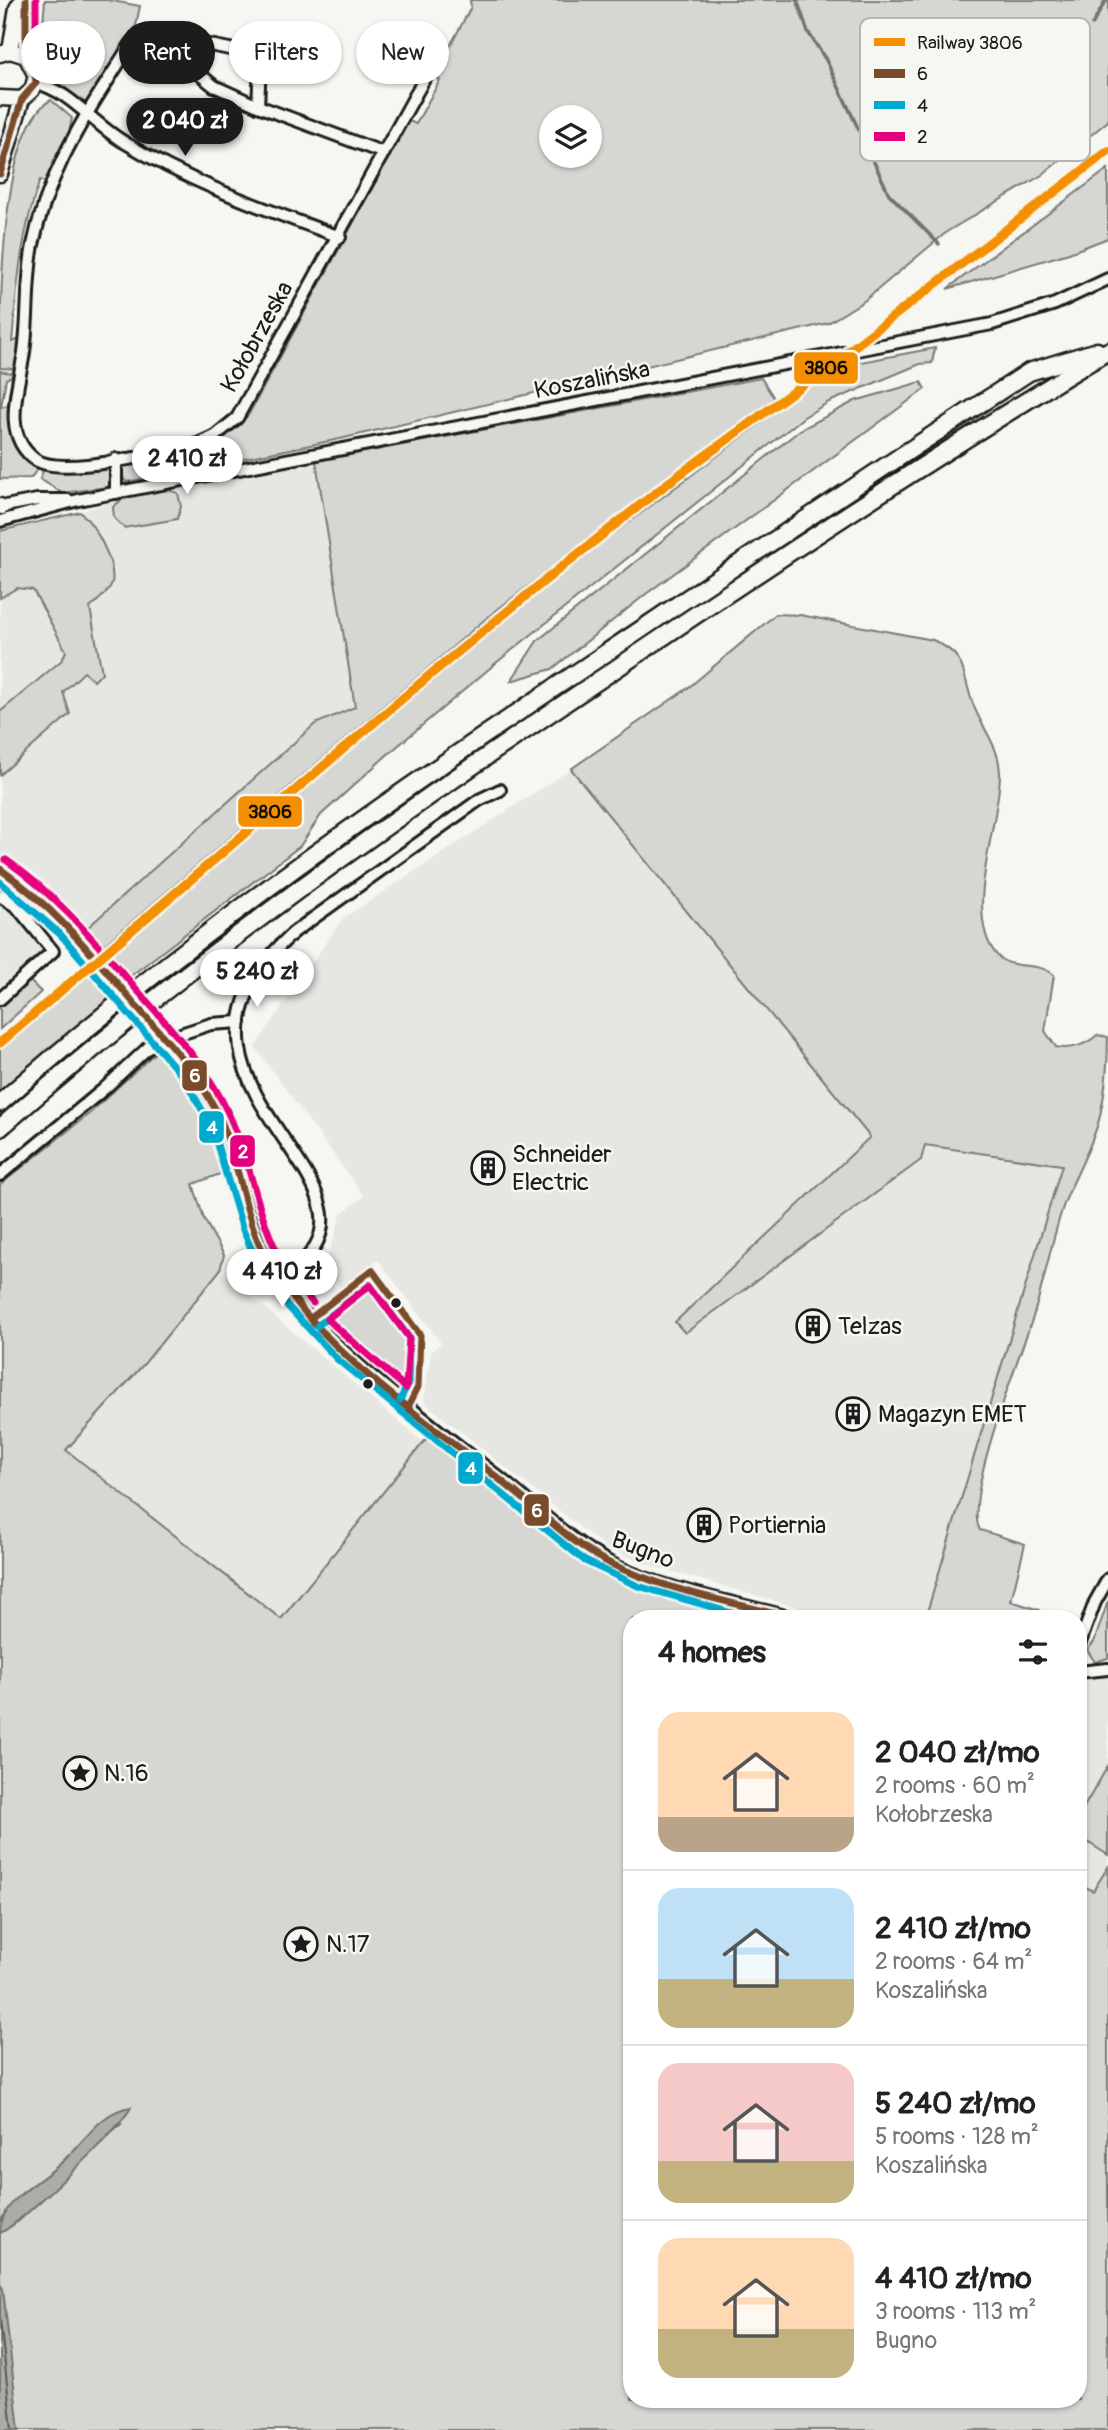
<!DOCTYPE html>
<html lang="en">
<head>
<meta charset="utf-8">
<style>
  :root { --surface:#fff; --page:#f6f6f6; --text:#222; --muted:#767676; --line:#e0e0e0; --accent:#1c1c1c }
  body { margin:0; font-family:Pangolin,sans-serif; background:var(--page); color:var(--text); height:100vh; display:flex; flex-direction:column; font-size:26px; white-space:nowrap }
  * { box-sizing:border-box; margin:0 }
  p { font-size:23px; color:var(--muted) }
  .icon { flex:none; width:38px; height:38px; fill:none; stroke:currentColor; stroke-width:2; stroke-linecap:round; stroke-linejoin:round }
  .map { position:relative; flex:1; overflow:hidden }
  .details { position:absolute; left:623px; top:1610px; width:464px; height:798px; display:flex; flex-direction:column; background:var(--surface); border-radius:28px; box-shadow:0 2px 5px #0004 }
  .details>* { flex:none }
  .guide { position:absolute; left:21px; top:21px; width:497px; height:63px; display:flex; gap:14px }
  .buttons { position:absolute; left:539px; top:105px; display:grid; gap:14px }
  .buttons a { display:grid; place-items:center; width:63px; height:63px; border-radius:50%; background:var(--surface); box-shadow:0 2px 5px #0004; font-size:35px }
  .price { position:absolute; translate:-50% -60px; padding:0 16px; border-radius:24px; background:#fff; color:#222; font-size:23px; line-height:46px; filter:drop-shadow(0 2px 4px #0008) }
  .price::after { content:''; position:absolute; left:50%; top:42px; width:21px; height:16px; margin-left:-10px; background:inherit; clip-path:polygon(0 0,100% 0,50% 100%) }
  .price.selected { background:var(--accent); color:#fff }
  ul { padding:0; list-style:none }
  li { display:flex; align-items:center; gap:21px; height:175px; padding:0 35px }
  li+li { border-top:2px solid var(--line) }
  li span { display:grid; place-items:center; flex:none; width:196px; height:140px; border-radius:21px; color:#555 }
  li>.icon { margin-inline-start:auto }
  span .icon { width:84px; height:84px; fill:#fffc; stroke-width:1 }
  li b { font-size:30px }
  h2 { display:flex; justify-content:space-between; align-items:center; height:84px; padding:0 35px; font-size:30px }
  .pill { padding:0 24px; border-radius:32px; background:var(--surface); box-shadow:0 2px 5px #0004; font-size:24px; line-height:63px }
  .pill.selected { background:var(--accent); color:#fff }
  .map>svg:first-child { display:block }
  .built { fill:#e6e6e2 }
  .green { fill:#d6d6d2; stroke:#797977; stroke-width:2; fill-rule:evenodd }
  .water { fill:#acaca9; stroke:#727271; stroke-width:2 }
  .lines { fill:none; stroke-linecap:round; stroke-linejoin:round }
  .shore { stroke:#565654; stroke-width:2 }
  .stream { stroke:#727271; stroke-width:3.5 }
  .minor-casing { stroke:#1c1c1c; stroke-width:16 }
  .major-casing { stroke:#1c1c1c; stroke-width:19 }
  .highway-casing { stroke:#1c1c1c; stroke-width:21 }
  .minor { stroke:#f6f6f2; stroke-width:10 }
  .major { stroke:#f6f6f2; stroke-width:14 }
  .highway { stroke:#f6f6f2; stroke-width:16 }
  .minor-bridge-casing { stroke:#1c1c1c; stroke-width:16; stroke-linecap:butt }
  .minor-bridge { stroke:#f6f6f2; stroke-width:10 }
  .bus-1-casing { stroke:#f6f6f2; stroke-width:12 }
  .bus-2-casing { stroke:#f6f6f2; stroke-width:12 }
  .bus-3-casing { stroke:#f6f6f2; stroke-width:12 }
  .bus-1 { stroke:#7a4b2a; stroke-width:7 }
  .bus-2 { stroke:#00a9ce; stroke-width:7 }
  .bus-3 { stroke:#e5007d; stroke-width:7 }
  .rail-1-casing { stroke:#f6f6f2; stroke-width:14 }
  .rail-1 { stroke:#f48f01; stroke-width:9 }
  .bus-dot { fill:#1c1c1c; stroke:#f6f6f2; stroke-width:2.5 }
  .labels { text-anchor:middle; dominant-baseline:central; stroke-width:5; stroke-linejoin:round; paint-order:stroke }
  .street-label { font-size:24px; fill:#1c1c1c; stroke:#f6f6f2 }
  .poi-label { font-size:24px; fill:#1c1c1c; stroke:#f6f6f2; text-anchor:start }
  .key { fill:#f6f6f2; stroke:#b5b5b2; stroke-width:2 }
  .key-label { font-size:19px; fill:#1c1c1c }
  .line-badge { stroke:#f6f6f2; stroke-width:2.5 }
  .badge-label { font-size:19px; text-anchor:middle; font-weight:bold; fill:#fff }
  .pale-badge-label { font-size:19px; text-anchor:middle; font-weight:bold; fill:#111 }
</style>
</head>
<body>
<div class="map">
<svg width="1108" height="2430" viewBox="0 0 1108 2430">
  <rect width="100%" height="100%" fill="#f6f6f2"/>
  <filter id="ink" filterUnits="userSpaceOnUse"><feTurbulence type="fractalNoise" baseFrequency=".0143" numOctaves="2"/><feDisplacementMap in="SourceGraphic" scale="14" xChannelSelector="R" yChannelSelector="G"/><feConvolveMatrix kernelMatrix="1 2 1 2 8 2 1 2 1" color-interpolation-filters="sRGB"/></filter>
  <g filter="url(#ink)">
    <!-- built -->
    <g class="built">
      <polygon points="316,461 355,707 315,724 86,929 46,886 0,853 0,531 80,512 125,497"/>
      <polygon points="571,769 870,1137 1062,1165 925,1619 840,1619 651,1566 606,1548 424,1402 431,1352 441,1343 378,1260 340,1288 326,1264 341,1214 364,1196 255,1047 342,919"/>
      <polygon points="0,903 12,909 46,947 0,986"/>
      <polygon points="220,1270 424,1443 282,1619 66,1450 144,1364"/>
      <polygon points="1108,1675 1108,1766 1078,1817 1078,1679"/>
      <polygon points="1078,1836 1108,1855 1108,1867 1093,1891 1078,1883"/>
    </g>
    <!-- green -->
    <g class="green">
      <polygon points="45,0 107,0 140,6 135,30 87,105 55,80 41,46"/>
      <path d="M470,0h638v121l-66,54 -94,56 -84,70 -36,22 -488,116 -214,43 -6,-9 3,-8c46,-10 96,-12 126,-51l160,-293 7,3 24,-44 -6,-4 37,-69zM551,117h39v39h-39z"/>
      <path d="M51,100l21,18 -3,14 3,2 -24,49 -8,-3c-19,53 -23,106 -28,162l10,-4 -5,31 -17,-1c0,-59 0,-241 51,-268z"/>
      <polygon points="1108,169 1108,238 1069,253 947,289"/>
      <polygon points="935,348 932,363 920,364 829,402 804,417 496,663 387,755 321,815 300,846 128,978 109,956 536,592 835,367"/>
      <path d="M0,371l16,3 -10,5 -5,28 10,-3c-4,30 6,44 29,61l-9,13 -31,1z"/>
      <polygon points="761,378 774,398 489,616 102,947 86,929 315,724 355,707 316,461"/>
      <polygon points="921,382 925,389 646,594 552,669 511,681 537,641 800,430 855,401"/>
      <polygon points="106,466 111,471 108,487 62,493 40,479 44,467 62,471"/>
      <polygon points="168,490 178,493 181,507 177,519 124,528 114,518 113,507 125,497"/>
      <path d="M80,512c15,12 36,51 32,71 -3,9 -15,18 -22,25l12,65 -8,8 -10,-9 -21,20 7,22 -70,61v-63l62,-52 4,-9 -33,-61 -16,-2 -17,10v-67z"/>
      <path d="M776,614l24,1 133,25c33,16 28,27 38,58 7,26 28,45 29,74 1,48 -38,141 -4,182 14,18 42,6 58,21l-9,56 11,16c15,3 30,-2 41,-12l11,2c0,28 -2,52 -8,79 -7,30 -25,59 -36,88 -13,37 -19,76 -31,113 -12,36 -71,184 -53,213l45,14 -14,57 28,9 -3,9h-111l137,-454 -137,-20 -4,15 -236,173 -10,-11 195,-185 -299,-368 117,-81z"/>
      <polygon points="91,969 113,995 0,1091 0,1047"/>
      <polygon points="27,978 41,992 0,1029 0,1003"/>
      <path d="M160,1048c33,38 49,77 63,125l-30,11 11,35 20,36 -4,15 -76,94 -78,86 215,169 150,-186 165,130 49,20 127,36h-140v780h446v-516l15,8 15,-24v563h-1108v-197l19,-12 102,-97 -19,-2 -44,44 -37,28 -21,27v-1036l90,-72z"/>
      <polygon points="367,1285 375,1287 380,1292 415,1342 412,1386 408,1392 402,1392 328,1328 331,1311"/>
      <polygon points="1108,1601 1108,1658 1095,1662 1087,1650 1094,1642"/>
      <polygon points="1108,1766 1108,1855 1078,1836 1078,1817"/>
    </g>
    <!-- water -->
    <g class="water">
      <path d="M131,2107c-6,17 -113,119 -131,126 0,-33 38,-49 59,-68 23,-19 40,-54 72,-58z"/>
      <polygon points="0,2283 3,2289 19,2430 0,2430"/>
    </g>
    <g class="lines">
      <!-- shore -->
      <polyline class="shore" points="0,2319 12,2430"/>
      <!-- stream -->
      <g class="stream">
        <polyline points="797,0 808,32 826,60 889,194 939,244"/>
        <polyline points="1092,25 1106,0"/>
      </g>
      <defs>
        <g id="minor">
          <polyline points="172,52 183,42 190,41 254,54 260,64 258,106"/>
          <path d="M36,83c34,8 57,41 88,59 68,42 141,67 216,95"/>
          <path d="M384,153l-126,-47 -44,-20 -65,-53h-9c-12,13 -20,29 -30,44 -34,52 -65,107 -77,168 -7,35 -4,72 -9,107 -5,35 -24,83 12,108 26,17 129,-8 162,-16l17,-8 22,-18 201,-364 -27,-15"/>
          <polyline points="116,459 116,493"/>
          <polyline points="0,507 37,500 68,500"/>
          <polyline points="0,521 78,500 992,324 1055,304 1108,279"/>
          <polyline points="0,869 43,901 90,952"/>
          <polyline points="0,896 17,907 53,951 0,999"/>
          <path d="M174,1050c25,29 44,59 56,95 13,39 17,80 38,116 46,81 162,161 235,220 36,29 73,66 115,86 51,24 122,36 178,52"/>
          <polyline points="0,1175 104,1089 153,1043 211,1024 240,1022"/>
          <path d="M280,1279c150,-93 -161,-189 14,-347l185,-132 21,-10"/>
          <polyline points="1078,1648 1095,1602 1108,1579"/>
          <polyline points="1078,1672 1108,1669"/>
        </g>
        <g id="major">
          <polyline points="26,0 26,56"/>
          <polyline points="10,51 17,8 22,0"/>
          <polyline points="0,54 10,51 26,56 36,76 32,90 22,99 0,98"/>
          <polyline points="0,174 22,99"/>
          <polyline points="0,506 2,507"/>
        </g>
        <g id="highway">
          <path d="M0,1103c189,-167 397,-310 606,-450 140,-94 281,-189 423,-281l68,-21"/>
          <path d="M0,1128c190,-167 395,-311 605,-452 165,-112 332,-222 503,-325"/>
        </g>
      </defs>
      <!-- minor casing -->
      <use href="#minor" class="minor-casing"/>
      <!-- major casing -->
      <use href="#major" class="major-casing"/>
      <!-- highway casing -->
      <use href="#highway" class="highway-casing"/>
      <!-- minor -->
      <use href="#minor" class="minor"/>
      <!-- major -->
      <use href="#major" class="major"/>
      <!-- highway -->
      <use href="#highway" class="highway"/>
      <defs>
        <polyline id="minor-bridge" points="90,952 174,1050"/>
      </defs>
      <!-- minor-bridge casing -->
      <use href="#minor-bridge" class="minor-bridge-casing"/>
      <!-- minor-bridge -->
      <use href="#minor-bridge" class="minor-bridge"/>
      <defs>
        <g id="bus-1">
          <polyline points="0,174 22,99 36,83 35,68 26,56 26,0"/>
          <path d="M0,869c52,36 92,85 133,133 32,37 68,73 88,119 20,45 22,97 47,140 56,95 158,158 241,226 33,26 63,57 100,76 58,28 124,39 186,56"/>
          <polyline points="311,1318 372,1270 420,1335 418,1387 409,1405"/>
        </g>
        <g id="bus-2">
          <polyline points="0,882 61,935 183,1077 211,1125 243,1230 259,1266 281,1299 338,1360 585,1561 638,1586 753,1619"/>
          <polyline points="317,1326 370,1285 409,1338 408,1384 400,1400"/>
        </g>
        <g id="bus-3">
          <polyline points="36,0 36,56"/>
          <path d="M6,860c52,36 91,84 132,131 34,39 70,77 91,124 33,72 25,124 84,188"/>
          <polygon points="370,1285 409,1338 406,1388 327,1319"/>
        </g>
      </defs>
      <!-- bus-1 casing -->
      <use href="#bus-1" class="bus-1-casing"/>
      <!-- bus-2 casing -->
      <use href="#bus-2" class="bus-2-casing"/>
      <!-- bus-3 casing -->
      <use href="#bus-3" class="bus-3-casing"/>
      <!-- bus-1 -->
      <use href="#bus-1" class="bus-1"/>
      <!-- bus-2 -->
      <use href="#bus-2" class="bus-2"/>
      <!-- bus-3 -->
      <use href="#bus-3" class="bus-3"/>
      <defs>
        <polyline id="rail-1" points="0,1043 431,674 554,573 668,483 842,356 1108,151"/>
      </defs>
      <!-- rail-1 casing -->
      <use href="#rail-1" class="rail-1-casing"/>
      <!-- rail-1 -->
      <use href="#rail-1" class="rail-1"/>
    </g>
  </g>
  <!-- icons -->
  <defs>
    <symbol id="building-ring" viewBox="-11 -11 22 22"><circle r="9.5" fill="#f6f6f2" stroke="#1c1c1c" stroke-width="1.5"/><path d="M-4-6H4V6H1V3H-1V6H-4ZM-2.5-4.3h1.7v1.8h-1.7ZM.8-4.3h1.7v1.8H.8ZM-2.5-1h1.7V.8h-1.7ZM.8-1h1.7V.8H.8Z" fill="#1c1c1c"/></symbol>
    <symbol id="sight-ring" viewBox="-11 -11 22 22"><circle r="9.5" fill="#f6f6f2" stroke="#1c1c1c" stroke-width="1.5"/><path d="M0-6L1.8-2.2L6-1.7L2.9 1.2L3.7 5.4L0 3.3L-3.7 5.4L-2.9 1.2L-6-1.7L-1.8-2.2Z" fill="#1c1c1c"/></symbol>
  </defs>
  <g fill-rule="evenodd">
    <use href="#building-ring" x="469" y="1149" width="38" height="38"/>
    <use href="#building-ring" x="794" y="1307" width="38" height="38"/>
    <use href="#building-ring" x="834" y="1395" width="38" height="38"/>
    <use href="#building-ring" x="685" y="1506" width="38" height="38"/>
    <use href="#sight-ring" x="61" y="1754" width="38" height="38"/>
    <use href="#sight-ring" x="282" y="1925" width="38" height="38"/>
  </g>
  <!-- markers -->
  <g class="bus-dot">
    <circle cx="396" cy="1303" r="6"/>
    <circle cx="368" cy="1384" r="6"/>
  </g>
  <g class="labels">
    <!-- street labels -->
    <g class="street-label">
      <text transform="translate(257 337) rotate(-61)">Kołobrzeska</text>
      <text transform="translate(592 380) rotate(-11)">Koszalińska</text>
      <text transform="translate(643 1550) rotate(21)">Bugno</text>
    </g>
    <!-- poi labels -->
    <g class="poi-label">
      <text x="512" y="1154">Schneider<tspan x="512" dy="28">Electric</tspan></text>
      <text x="838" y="1326">Telzas</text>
      <text x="878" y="1414">Magazyn EMET</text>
      <text x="728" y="1525">Portiernia</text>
      <text x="104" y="1773">N.16</text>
      <text x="326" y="1944">N.17</text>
    </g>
  </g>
  <!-- legend -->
  <rect x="860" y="18" width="230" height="143" rx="10" class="key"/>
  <rect x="874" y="38" width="31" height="8" fill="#f48f01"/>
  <rect x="874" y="69" width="31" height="9" fill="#7a4b2a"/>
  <rect x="874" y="101" width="31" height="8" fill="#00a9ce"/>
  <rect x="874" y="132" width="31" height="9" fill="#e5007d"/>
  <g class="key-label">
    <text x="917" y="49">Railway 3806</text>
    <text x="917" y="80">6</text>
    <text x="917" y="112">4</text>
    <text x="917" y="143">2</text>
  </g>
  <g class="line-badge">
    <rect x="793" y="351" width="66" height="34" rx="7" fill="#f48f01"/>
    <rect x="237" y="795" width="66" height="33" rx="7" fill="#f48f01"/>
    <rect x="181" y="1059" width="27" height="33" rx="7" fill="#7a4b2a"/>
    <rect x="198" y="1110" width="27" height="34" rx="7" fill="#00a9ce"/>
    <rect x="229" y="1134" width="27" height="34" rx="7" fill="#e5007d"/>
    <rect x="457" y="1451" width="27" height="34" rx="7" fill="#00a9ce"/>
    <rect x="523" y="1493" width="27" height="34" rx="7" fill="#7a4b2a"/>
  </g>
  <g class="badge-label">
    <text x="195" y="1082">6</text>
    <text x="212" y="1134">4</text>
    <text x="243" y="1158">2</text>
    <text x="471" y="1475">4</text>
    <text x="537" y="1517">6</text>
  </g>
  <g class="pale-badge-label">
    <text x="826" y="374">3806</text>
    <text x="270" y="818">3806</text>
  </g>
</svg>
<div class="buttons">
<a><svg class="icon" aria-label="layers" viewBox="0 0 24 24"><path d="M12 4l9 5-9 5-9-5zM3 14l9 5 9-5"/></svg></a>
</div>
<b class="price selected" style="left:185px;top:158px">2 040 zł</b>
<b class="price" style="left:187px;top:496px">2 410 zł</b>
<b class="price" style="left:257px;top:1009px">5 240 zł</b>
<b class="price" style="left:282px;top:1309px">4 410 zł</b>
<div class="guide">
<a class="pill">Buy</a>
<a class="pill selected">Rent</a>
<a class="pill">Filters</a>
<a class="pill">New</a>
</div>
<section class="details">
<h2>4 homes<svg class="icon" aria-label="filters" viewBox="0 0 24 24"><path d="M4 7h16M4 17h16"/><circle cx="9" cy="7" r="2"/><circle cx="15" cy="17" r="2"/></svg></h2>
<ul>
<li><span style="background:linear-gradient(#ffd9b3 75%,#b9a48a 0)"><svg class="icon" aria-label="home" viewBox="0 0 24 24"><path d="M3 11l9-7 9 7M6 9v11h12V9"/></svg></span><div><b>2 040 zł/mo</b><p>2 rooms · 60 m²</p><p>Kołobrzeska</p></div></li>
<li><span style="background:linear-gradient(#bfe0f5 65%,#c2b280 0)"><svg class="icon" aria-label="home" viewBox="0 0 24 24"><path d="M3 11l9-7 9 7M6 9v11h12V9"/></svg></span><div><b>2 410 zł/mo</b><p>2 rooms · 64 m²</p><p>Koszalińska</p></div></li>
<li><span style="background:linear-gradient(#f6c9c9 70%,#c2b280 0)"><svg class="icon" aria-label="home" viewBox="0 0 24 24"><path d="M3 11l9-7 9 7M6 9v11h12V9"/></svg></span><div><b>5 240 zł/mo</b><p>5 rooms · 128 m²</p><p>Koszalińska</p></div></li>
<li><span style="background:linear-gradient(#ffd9b3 65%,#c2b280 0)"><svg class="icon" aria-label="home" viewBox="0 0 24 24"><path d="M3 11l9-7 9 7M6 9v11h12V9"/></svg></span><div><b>4 410 zł/mo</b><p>3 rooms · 113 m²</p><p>Bugno</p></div></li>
</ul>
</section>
</div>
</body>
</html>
